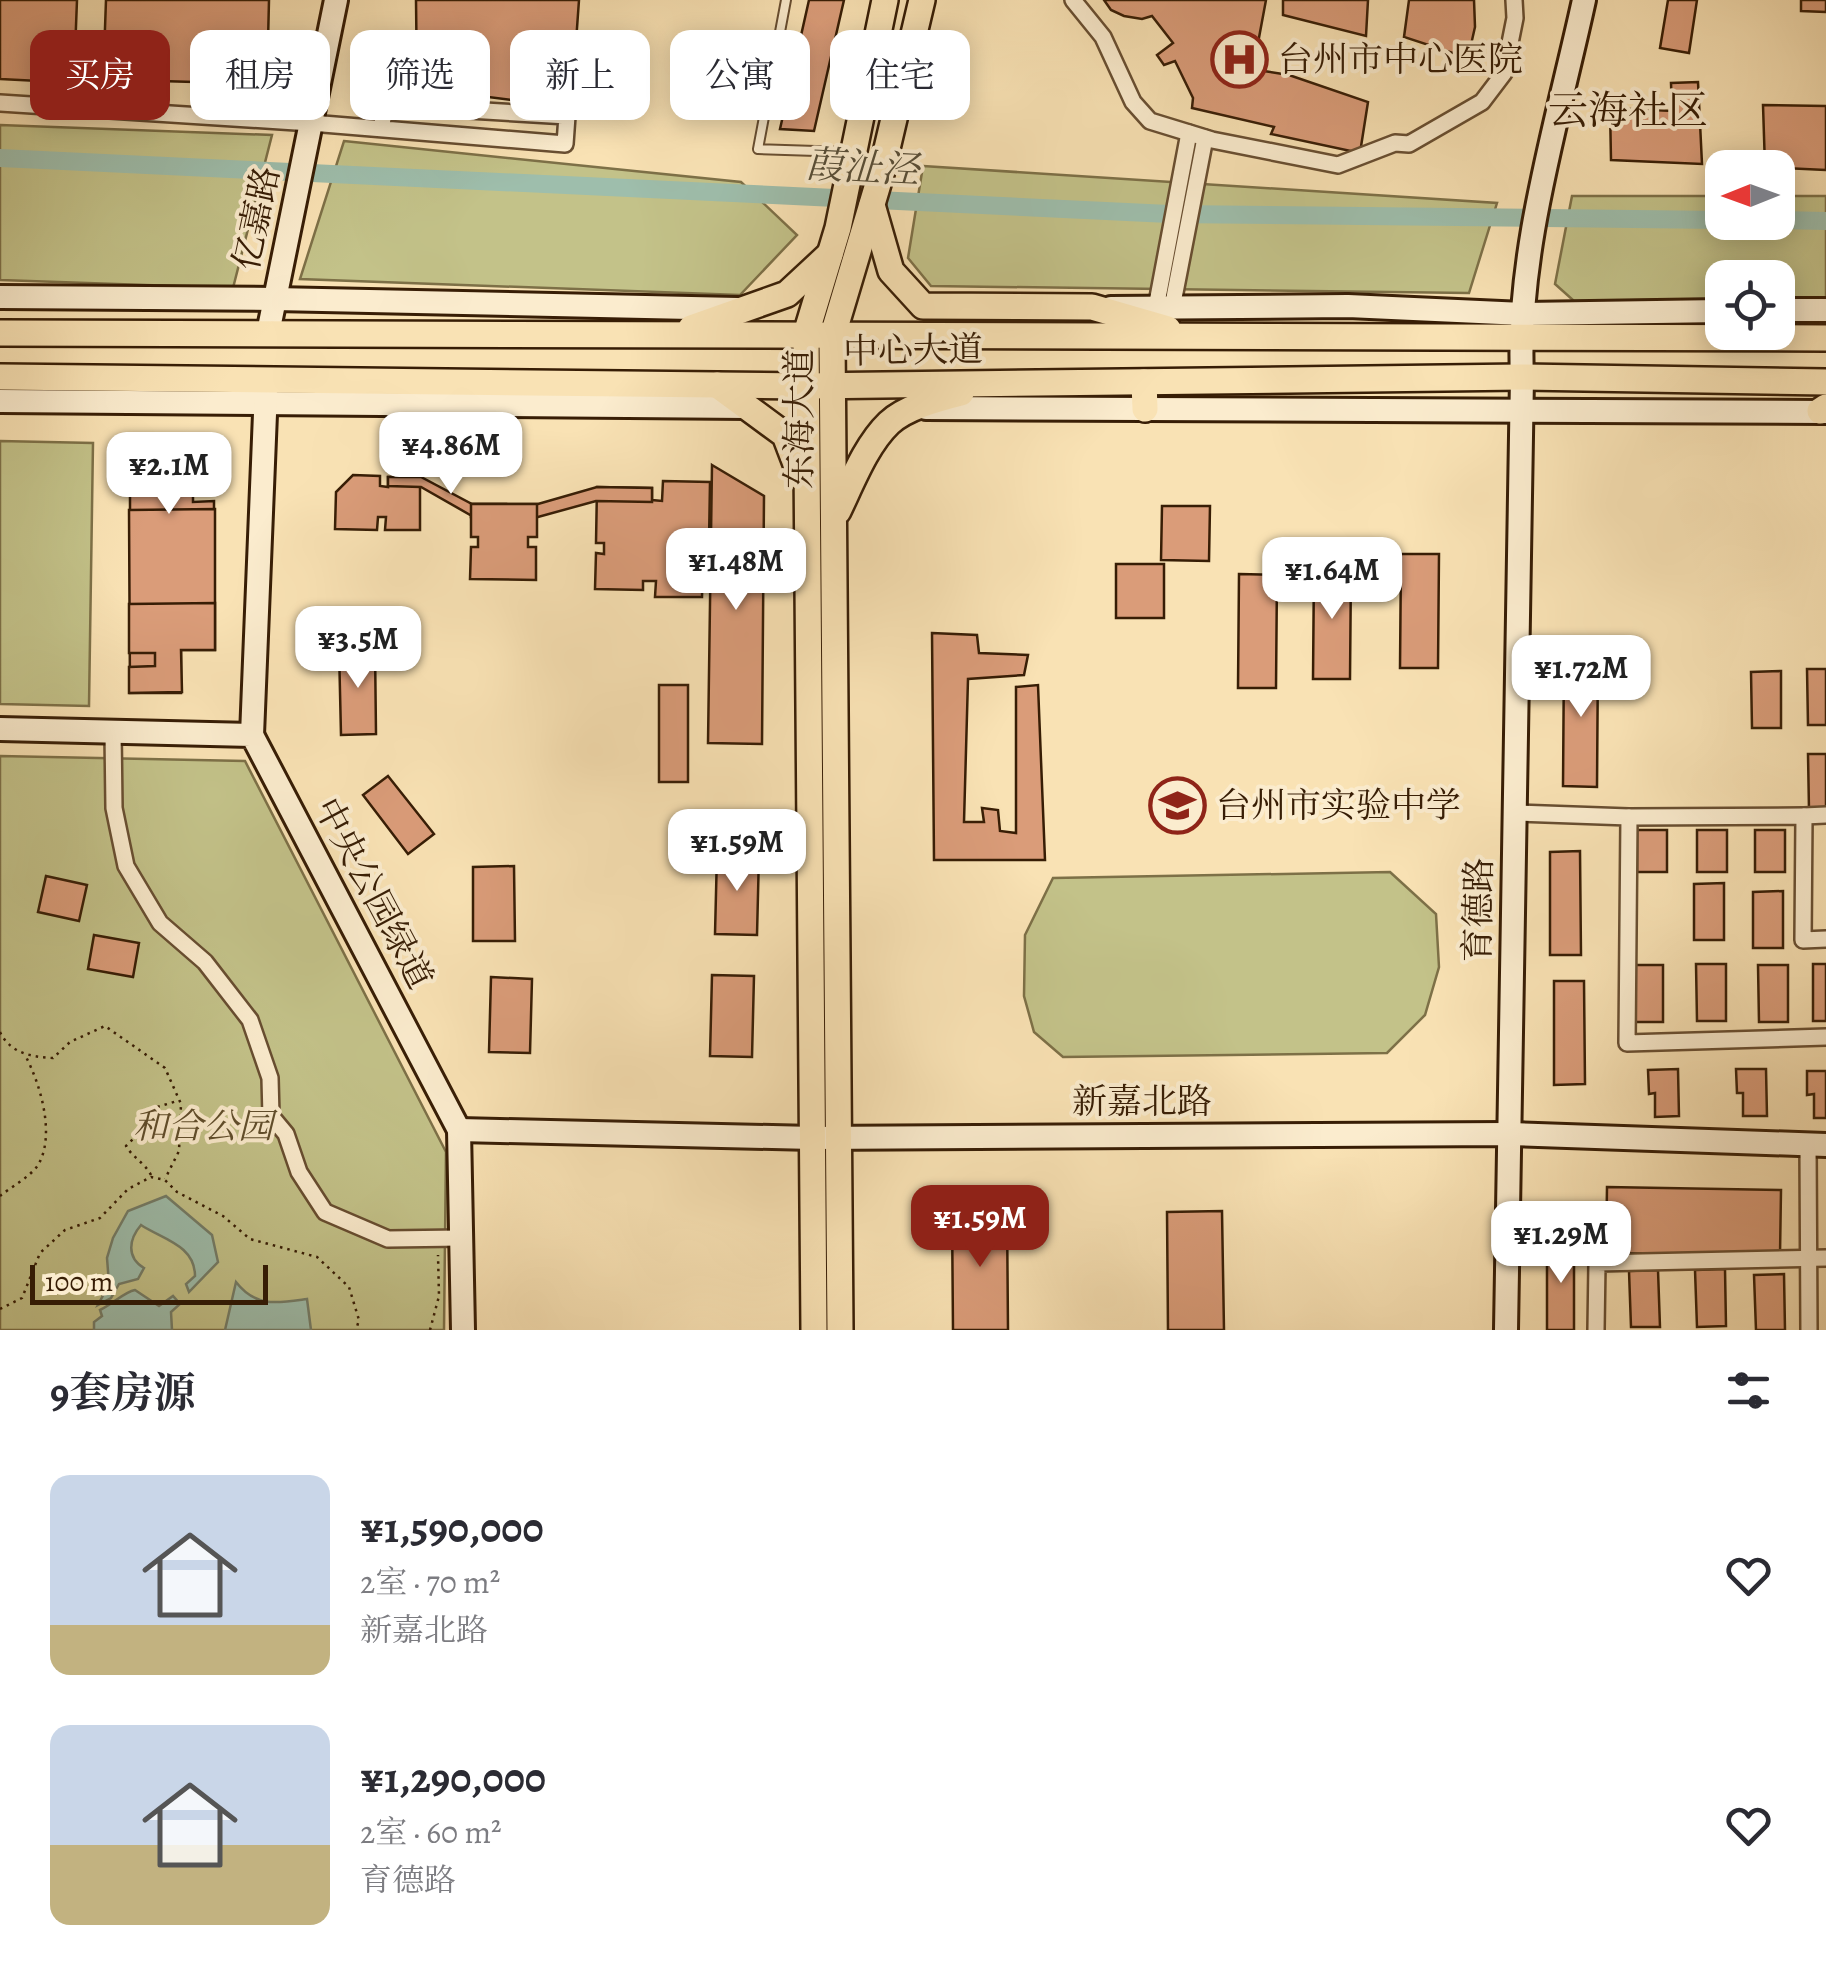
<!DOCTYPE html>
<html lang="zh">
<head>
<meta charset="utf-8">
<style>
  :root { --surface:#fff; --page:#f2f2f3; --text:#2b2b33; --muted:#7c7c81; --accent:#8f2418 }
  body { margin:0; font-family:Alegreya,"Noto Serif SC",serif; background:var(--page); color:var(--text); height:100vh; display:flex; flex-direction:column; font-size:38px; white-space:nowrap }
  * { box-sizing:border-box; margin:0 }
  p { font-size:32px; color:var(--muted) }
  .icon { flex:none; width:55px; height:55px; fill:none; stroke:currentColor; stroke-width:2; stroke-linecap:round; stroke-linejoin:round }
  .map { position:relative; height:1330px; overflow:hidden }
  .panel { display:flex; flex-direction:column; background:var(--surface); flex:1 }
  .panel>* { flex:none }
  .hud { position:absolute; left:30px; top:30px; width:1000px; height:90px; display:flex; gap:20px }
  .needle { width:65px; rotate:269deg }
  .fabs { position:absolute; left:1705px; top:150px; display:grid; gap:20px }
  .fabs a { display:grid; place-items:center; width:90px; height:90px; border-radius:20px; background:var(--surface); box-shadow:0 5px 25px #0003; font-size:50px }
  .scale { position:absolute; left:30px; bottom:25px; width:238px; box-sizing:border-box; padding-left:10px; border:5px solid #371d05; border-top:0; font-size:28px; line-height:35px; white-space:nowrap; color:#371d05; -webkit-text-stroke:8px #fbecce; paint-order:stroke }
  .price { position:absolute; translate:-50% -85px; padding:0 22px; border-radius:20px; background:#fff; color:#222; font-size:32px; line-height:65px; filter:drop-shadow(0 2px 5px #0008) }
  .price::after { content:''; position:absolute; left:50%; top:60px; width:30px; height:22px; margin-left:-15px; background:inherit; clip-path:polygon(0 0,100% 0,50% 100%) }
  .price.on { background:var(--accent); color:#fff }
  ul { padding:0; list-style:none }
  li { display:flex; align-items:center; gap:30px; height:250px; padding:0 50px }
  li span { display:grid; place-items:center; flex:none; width:280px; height:200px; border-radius:20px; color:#555 }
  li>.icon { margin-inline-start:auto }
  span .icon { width:120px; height:120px; fill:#fffc; stroke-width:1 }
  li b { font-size:42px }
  h2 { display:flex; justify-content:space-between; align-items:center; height:120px; padding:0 50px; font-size:42px }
  .chip { padding:0 35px; border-radius:20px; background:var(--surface); box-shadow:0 5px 25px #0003; font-size:35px; line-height:90px }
  .chip.on { background:var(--accent); color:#fff }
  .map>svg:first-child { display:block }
  .green { fill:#c3c289; stroke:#7d7047; stroke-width:2.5 }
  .water { fill:#9ebeac; stroke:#757e69; stroke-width:2.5 }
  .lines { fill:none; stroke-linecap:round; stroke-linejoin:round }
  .canal { stroke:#9ebeac; stroke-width:18 }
  .building { fill:#da9c79; stroke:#371d05; stroke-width:2.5 }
  .lane-casing { stroke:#684e31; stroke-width:12 }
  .street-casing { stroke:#684e31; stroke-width:20 }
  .secondary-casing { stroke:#371d05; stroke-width:28 }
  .primary-casing { stroke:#371d05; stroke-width:30 }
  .path { stroke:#371d05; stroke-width:2.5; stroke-dasharray:2.5 5; stroke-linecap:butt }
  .lane { stroke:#fbecce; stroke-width:8 }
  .street { stroke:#fbecce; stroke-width:15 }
  .secondary { stroke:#fbecce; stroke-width:22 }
  .primary { stroke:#f9e2b4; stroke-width:25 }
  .labels { text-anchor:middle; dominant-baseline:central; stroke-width:8; stroke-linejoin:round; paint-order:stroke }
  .poi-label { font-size:35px; fill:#371d05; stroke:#fbecce; text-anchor:start }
  .street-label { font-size:35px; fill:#371d05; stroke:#fbecce }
  .park-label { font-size:35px; font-style:italic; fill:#614f2d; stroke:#fbecce }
  .water-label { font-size:38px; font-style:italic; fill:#564d37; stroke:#fbecce }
  .quarter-label { font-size:40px; fill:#371d05; stroke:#fbecce }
</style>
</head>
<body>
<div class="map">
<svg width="1826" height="1330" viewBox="0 0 1826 1330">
  <rect width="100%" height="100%" fill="#f9e2b4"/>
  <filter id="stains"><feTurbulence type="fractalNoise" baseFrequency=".002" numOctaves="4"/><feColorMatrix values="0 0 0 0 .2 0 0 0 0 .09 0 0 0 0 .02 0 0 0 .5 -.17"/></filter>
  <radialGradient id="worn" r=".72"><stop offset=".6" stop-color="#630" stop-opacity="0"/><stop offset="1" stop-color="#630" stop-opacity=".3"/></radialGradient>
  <!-- green -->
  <g class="green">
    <polygon points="0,125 272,135 233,288 0,280"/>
    <polygon points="344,141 741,182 797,235 740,295 300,279"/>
    <polygon points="923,166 1497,203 1469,293 931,286 908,258"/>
    <polygon points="1572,196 1722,196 1722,222 1778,222 1778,196 1826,196 1826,298 1778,299 1778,278 1722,278 1722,299 1574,301 1555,284"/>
    <polygon points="0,441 93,443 89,706 0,704"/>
    <polygon points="0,756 245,761 446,1152 444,1330 0,1330"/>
    <polygon points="1390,872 1436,914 1439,967 1425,1015 1387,1053 1063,1057 1034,1032 1024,996 1025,935 1053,878"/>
  </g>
  <!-- water -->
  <g class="water">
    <path d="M166,1196l46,39 6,27 -29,30 -3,-8 9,-8c0,-31 -33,-37 -54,-51 -12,14 -15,32 3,43l-6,11 -19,5 -8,14 -13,7 11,-21 -2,-26 6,-20 15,-27z"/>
    <path d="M236,1282c20,26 42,21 71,17l4,31h-86z"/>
    <path d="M135,1290l24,16 14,-10 7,8 -9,8 1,18h-78v-8l8,-6 -2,-6c13,-6 24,-18 35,-20z"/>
  </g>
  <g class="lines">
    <!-- canal -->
    <g class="canal">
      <polyline points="0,158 1169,214 1722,220"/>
      <polyline points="1778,220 1826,221"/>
    </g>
  </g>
  <!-- building -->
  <g class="building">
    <polygon points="0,0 77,0 75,52 39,81 0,79"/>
    <polygon points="106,0 269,0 267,84 125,80 104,56"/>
    <polygon points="416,0 579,0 573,84 546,92 535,103 417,88"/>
    <polygon points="809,0 844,0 814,131 780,129"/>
    <polygon points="1104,0 1266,0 1258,43 1247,58 1264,71 1289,75 1368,102 1360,153 1271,134 1274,127 1192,108 1193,98 1175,61 1164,65 1157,55 1173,43 1152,16 1142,19 1124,16 1111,10"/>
    <polygon points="1283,0 1368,0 1366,36 1283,15"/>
    <polygon points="1409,0 1474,0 1475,27 1468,58 1404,37"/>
    <polygon points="1668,0 1697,0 1689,53 1660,48"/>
    <polygon points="1801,0 1826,0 1826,12 1801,11"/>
    <polygon points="418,39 477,42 475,79 460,78 460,86 441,86 426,80 426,63 418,52"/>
    <polygon points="210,46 268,49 266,85 251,85 251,93 217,87 217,69 209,59"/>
    <polygon points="1698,82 1702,164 1611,160 1610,108 1672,111 1671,83"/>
    <polygon points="1763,105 1826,106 1826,170 1765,167"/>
    <polygon points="712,465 764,496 762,744 708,743"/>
    <polygon points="193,471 193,502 214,501 214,557 130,557 130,472"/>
    <polygon points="353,475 380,476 380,486 388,487 388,477 420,477 420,530 385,530 386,517 378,517 377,530 335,529 336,492"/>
    <polygon points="388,477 421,477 472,504 506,504 506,517 472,516 421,487 388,486"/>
    <polygon points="663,481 710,482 709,542 683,541 683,554 703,555 702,597 655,597 656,581 643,581 643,590 595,589 596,553 604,554 604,543 596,543 597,487 652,488 652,500 662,501"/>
    <polygon points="597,487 652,488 652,502 596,501 538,517 471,517 472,504 538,504"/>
    <polygon points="471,504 537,504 537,537 528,537 528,547 536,547 536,580 470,579 471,547 478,547 478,537 471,537"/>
    <polygon points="1162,506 1210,506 1209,561 1161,560"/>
    <polygon points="215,509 215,650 181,650 181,693 130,693 129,510"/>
    <polygon points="1401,554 1439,554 1438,668 1400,668"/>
    <rect x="1116" y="564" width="48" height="54"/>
    <polygon points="1314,565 1351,566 1350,679 1313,679"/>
    <polygon points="1239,574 1277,575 1276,688 1238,688"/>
    <polygon points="215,603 215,650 181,650 182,692 129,693 129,667 155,666 155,653 129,653 129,604"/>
    <polygon points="932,633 977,635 979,653 1028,655 1024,675 968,679 964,822 984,822 982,808 998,810 1000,831 1016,833 1016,687 1038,685 1045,860 934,860"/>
    <polygon points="375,647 376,734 341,735 339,648"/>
    <polygon points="1564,653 1598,653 1597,787 1563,786"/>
    <polygon points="1807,669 1826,669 1826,725 1808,725"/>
    <polygon points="1781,671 1781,728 1752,728 1751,672"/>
    <rect x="659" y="685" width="29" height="97"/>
    <polygon points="1808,754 1826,754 1826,810 1809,810"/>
    <polygon points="388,776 434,834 408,854 363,795"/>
    <rect x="1637" y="830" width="30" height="42"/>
    <rect x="1697" y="830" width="30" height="42"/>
    <rect x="1755" y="830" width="30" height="42"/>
    <polygon points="1580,851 1581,955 1550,955 1550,852"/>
    <polygon points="717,853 759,854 757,935 715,934"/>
    <polygon points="514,866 515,941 473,941 473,867"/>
    <polygon points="46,876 87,885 79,921 38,912"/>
    <polygon points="1724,883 1724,940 1694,940 1694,884"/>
    <polygon points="1783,891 1783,948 1753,948 1753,892"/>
    <polygon points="94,935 139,943 133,977 88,969"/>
    <polygon points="1696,964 1726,964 1726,1021 1697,1021"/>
    <rect x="1813" y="964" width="13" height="57"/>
    <rect x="1633" y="965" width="30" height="57"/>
    <polygon points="1758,965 1788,965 1788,1022 1759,1022"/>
    <polygon points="712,975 754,976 752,1057 710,1056"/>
    <polygon points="491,977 532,979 530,1053 489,1052"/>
    <polygon points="1554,981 1584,981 1585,1084 1554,1085"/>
    <polygon points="1678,1069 1679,1116 1655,1117 1655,1093 1649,1094 1648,1070"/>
    <polygon points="1736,1069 1766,1069 1767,1116 1743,1116 1743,1093 1737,1093"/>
    <polygon points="1807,1071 1826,1071 1826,1118 1814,1118 1814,1094 1807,1095"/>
    <polygon points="1607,1187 1781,1190 1780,1255 1606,1253"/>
    <polygon points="952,1210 1007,1210 1008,1330 953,1330"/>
    <polygon points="1222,1211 1224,1330 1168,1330 1167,1212"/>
    <polygon points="1574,1241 1574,1330 1547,1330 1547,1242"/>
    <polygon points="1725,1269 1726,1326 1697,1327 1695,1270"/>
    <polygon points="1658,1270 1660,1327 1631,1327 1629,1271"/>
    <polygon points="1784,1274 1785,1330 1756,1330 1754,1275"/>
  </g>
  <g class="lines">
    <defs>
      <polyline id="lane" points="786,0 758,149 847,152"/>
      <g id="street">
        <polyline points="1073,0 1103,37 1133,102 1150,121 1212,140 1338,165 1395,143 1409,144 1482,102 1504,73 1515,18 1514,0"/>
        <polyline points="0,103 311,123 565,144 567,116 386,105 381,128"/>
        <polyline points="1156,308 1189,133"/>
        <polyline points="1172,308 1205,138"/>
        <polyline points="113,732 114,808 126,866 160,923 205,962 250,1020 270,1078 271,1116 286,1134 299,1172 325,1212 388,1239 461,1238"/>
        <polyline points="1515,813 1629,817 1627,1043 1826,1037"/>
        <polyline points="1804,816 1826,815"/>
        <polyline points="1629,817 1804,816 1803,940 1826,939"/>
        <polyline points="1808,1145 1809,1330"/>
        <polyline points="1596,1330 1597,1263 1826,1258"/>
      </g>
      <g id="secondary">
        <polyline points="0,297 275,299 737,309"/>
        <polyline points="1111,308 1348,306 1523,314 1722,311"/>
        <polyline points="1778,310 1826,310"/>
        <polyline points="268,333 336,0"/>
        <polyline points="0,401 747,407"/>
        <polyline points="926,408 1826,412"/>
        <polyline points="0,729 252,735 459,1130 463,1330"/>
        <polyline points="252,735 266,389"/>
        <polyline points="459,1130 813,1138 1509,1134 1826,1145"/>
        <path d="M1506,1330l16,-953c-6,-123 36,-257 62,-377"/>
      </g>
      <g id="primary">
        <polyline points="872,205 891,271 923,306 1092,307 1168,329"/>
        <polyline points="691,328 787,294 830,254"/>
        <polyline points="0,333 1826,338"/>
        <polyline points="0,377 807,386 1522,377 1826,382"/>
        <polyline points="1144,382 1145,409"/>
        <polyline points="717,385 785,435 801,477"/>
        <polyline points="1820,411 1826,407"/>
        <path d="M838,511c14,-29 28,-66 51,-88 17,-16 49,-24 72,-30"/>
        <polyline points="814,1330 806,334 838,228 885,0"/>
        <polyline points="840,1330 832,338 881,174 922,0"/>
      </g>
    </defs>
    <!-- lane casing -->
    <use href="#lane" class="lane-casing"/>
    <!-- street casing -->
    <use href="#street" class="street-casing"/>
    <!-- secondary casing -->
    <use href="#secondary" class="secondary-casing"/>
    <!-- primary casing -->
    <use href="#primary" class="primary-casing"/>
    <!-- path -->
    <g class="path">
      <path d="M0,1032c10,21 31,25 53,26l17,-16 35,-16 60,42 16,36 -2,47 -14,28"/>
      <path d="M151,1175c-7,-13 -17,-16 -25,-29l7,-7 29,-7 -21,-12v-8l36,-11"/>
      <path d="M0,1196c11,-9 30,-19 38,-31 18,-30 2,-82 -13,-110"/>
      <polyline points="0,1309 22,1298 40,1253 65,1230 100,1218 128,1189 151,1177 165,1180 177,1192 223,1216 250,1239 317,1257 349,1287 359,1320 356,1330"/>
      <polyline points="430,1330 439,1296 438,1255"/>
    </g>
    <!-- lane -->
    <use href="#lane" class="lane"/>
    <!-- street -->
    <use href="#street" class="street"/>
    <!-- secondary -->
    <use href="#secondary" class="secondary"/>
    <!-- primary -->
    <use href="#primary" class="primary"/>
  </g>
  <!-- icons -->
  <defs>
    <symbol id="hospital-ring" viewBox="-11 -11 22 22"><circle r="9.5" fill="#fbecce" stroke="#8f2418" stroke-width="1.5"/><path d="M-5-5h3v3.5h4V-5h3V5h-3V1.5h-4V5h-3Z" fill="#8f2418"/></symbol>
    <symbol id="school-ring" viewBox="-11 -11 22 22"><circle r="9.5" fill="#fbecce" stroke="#8f2418" stroke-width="1.5"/><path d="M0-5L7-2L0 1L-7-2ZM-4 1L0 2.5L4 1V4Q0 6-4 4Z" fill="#8f2418"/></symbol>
  </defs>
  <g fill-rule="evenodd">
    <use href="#hospital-ring" x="1208" y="28" width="63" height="63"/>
    <use href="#school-ring" x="1146" y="774" width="63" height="63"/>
  </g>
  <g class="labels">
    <!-- poi labels -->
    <g class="poi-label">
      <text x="1278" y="59">台州市中心医院</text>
      <text x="1216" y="805">台州市实验中学</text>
    </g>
    <!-- street labels -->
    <g class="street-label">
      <text transform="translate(256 218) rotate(-78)">亿嘉路</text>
      <text transform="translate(913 350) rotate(-1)">中心大道</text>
      <text transform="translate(799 419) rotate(-90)">东海大道</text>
      <text transform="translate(374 893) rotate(62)">中央公园绿道</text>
      <text transform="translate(1478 910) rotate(-89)">育德路</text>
      <text x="1142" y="1101">新嘉北路</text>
    </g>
    <!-- park labels -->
    <g class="park-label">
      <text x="203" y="1126">和合公园</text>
    </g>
    <!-- water labels -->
    <g class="water-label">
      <text transform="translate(862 167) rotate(3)">葭沚泾</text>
    </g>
    <!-- quarter labels -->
    <g class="quarter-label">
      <text x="1628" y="110">云海社区</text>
    </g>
  </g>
  <rect width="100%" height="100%" filter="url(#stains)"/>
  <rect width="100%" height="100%" fill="url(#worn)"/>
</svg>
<div class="fabs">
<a><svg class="needle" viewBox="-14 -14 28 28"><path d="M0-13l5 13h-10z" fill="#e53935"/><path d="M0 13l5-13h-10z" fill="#7c7c81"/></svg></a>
<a><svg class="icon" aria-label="locate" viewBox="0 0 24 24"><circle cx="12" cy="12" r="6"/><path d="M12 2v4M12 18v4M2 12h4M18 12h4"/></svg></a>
</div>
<div class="scale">100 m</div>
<b class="price" style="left:451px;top:497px">¥4.86M</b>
<b class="price" style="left:169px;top:517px">¥2.1M</b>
<b class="price" style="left:736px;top:613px">¥1.48M</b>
<b class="price" style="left:1332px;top:622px">¥1.64M</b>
<b class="price" style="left:358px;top:691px">¥3.5M</b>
<b class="price" style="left:1581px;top:720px">¥1.72M</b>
<b class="price" style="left:737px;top:894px">¥1.59M</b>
<b class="price on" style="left:980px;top:1270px">¥1.59M</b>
<b class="price" style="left:1561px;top:1286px">¥1.29M</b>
<div class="hud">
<a class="chip on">买房</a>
<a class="chip">租房</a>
<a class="chip">筛选</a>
<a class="chip">新上</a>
<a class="chip">公寓</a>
<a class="chip">住宅</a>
</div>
</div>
<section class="panel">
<h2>9套房源<svg class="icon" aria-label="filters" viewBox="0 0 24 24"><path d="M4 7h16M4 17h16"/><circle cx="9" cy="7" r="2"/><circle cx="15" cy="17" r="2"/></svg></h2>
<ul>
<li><span style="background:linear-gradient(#c9d6e8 75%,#c2b280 0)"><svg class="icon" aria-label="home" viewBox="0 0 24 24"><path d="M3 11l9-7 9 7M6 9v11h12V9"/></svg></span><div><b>¥1,590,000</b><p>2室 · 70 m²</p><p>新嘉北路</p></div><svg class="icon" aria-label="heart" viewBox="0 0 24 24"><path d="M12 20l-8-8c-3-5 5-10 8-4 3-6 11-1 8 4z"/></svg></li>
<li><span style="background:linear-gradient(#c9d6e8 60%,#c2b280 0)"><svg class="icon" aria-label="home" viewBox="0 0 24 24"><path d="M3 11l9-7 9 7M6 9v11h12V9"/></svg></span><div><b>¥1,290,000</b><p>2室 · 60 m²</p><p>育德路</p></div><svg class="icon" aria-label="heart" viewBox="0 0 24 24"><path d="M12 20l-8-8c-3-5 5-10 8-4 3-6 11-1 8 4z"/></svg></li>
</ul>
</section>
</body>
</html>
